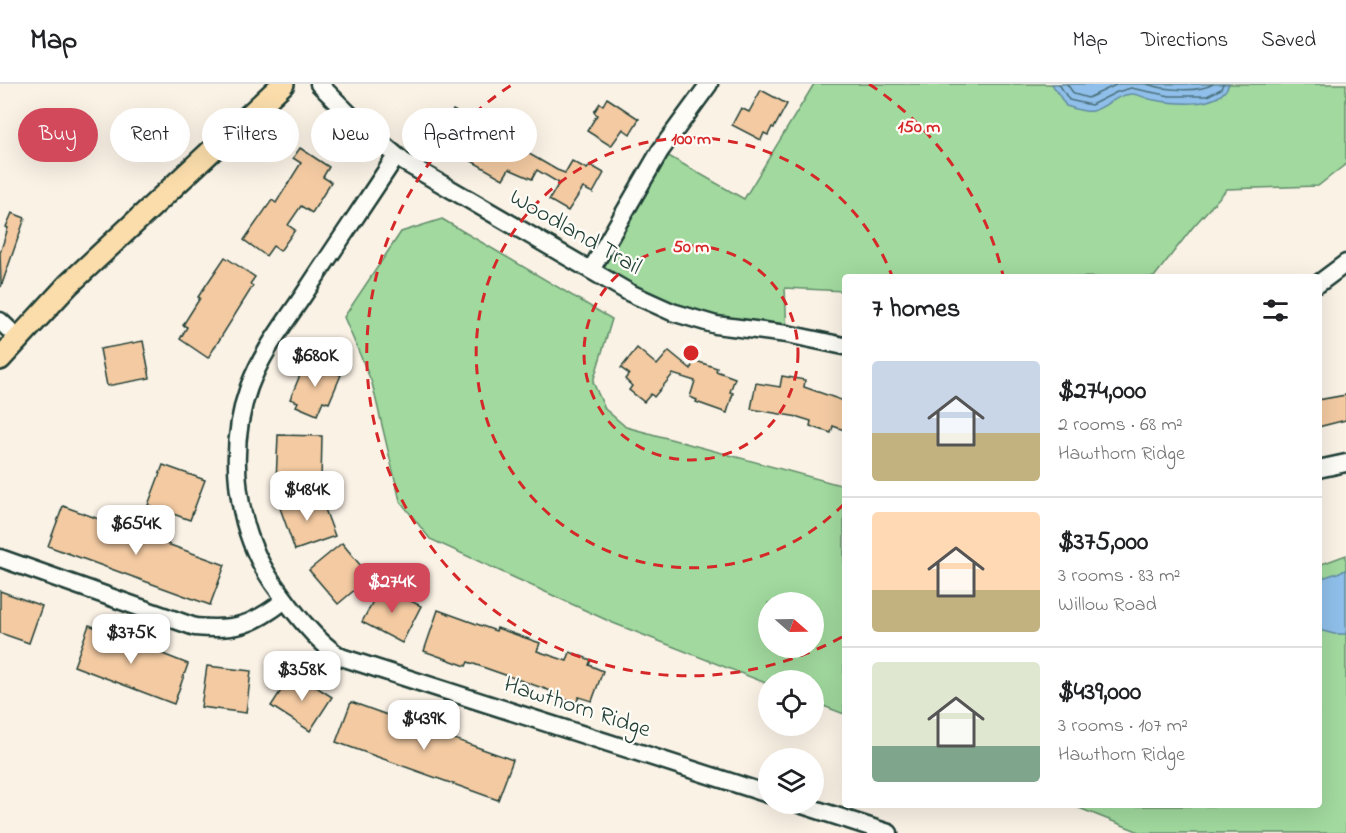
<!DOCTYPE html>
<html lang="en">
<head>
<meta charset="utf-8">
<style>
  :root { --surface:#fff; --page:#f6f6f6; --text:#202124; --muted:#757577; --line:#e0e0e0; --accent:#d1495b }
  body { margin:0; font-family:"Indie Flower",sans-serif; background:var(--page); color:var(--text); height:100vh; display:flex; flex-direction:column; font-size:22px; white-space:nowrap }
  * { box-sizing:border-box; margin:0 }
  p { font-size:20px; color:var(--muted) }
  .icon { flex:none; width:33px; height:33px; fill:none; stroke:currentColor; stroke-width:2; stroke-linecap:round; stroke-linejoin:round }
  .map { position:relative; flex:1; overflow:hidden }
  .panel { position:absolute; left:842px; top:190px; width:480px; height:534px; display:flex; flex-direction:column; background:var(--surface); border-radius:6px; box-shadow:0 6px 24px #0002 }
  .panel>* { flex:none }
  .banner { position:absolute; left:18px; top:24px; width:570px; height:54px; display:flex; gap:12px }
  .needle { width:39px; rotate:110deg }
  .buttons { position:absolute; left:758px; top:508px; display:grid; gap:12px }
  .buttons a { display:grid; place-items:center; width:66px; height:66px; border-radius:50%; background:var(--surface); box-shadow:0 6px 24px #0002; font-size:30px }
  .price { position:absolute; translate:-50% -51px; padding:0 14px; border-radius:12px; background:#fff; color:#222; font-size:20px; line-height:39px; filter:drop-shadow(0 2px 3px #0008) }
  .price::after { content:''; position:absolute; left:50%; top:36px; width:18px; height:14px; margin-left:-9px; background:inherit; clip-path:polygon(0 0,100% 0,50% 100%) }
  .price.active { background:var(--accent); color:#fff }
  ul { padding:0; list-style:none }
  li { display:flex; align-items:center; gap:18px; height:150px; padding:0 30px }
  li+li { border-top:2px solid var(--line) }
  li span { display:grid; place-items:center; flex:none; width:168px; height:120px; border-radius:6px; color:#555 }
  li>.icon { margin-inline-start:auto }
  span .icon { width:72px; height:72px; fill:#fffc; stroke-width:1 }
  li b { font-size:26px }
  h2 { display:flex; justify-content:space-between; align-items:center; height:72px; padding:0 30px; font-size:26px }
  .chip { padding:0 21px; border-radius:27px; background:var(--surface); box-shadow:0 6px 24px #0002; font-size:21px; line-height:54px }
  .chip.active { background:var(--accent); color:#fff }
  header { display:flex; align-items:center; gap:36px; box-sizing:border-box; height:84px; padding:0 30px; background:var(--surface); border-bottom:2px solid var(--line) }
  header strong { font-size:28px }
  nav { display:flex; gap:33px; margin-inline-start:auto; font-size:21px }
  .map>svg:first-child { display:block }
  .green { fill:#a1d99e; stroke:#608b69; stroke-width:1.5; fill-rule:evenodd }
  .water { fill:#8fbfea; stroke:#628ba1; stroke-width:1.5 }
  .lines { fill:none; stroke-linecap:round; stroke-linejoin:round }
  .shore { stroke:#4c717d; stroke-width:1.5 }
  .building { fill:#f3caa2; stroke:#1f3d34; stroke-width:1.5 }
  .minor-casing { stroke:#1f3d34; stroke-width:21 }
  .major-casing { stroke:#1f3d34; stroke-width:26 }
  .minor { stroke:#fdfcf7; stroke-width:16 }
  .major { stroke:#faddab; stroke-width:21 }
  .ring { fill:none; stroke:#d62828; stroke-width:3; stroke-dasharray:10 8 }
  .labels { text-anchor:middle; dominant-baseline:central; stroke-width:4.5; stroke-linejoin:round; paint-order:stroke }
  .street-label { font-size:24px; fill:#1f3d34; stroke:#fdfcf7 }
  .centre { fill:#d62828; stroke:#fdfcf7; stroke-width:3 }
  .ring-label { font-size:18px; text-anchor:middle; font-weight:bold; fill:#d62828; stroke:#fdfcf7; stroke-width:4.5; stroke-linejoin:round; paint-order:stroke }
</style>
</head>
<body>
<header>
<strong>Map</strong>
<nav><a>Map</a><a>Directions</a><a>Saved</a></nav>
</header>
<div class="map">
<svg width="1346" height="749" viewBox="0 0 1346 749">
  <rect width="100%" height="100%" fill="#fbf2e6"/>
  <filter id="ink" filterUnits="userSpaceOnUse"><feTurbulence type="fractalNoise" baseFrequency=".0167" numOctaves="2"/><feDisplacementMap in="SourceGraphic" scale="12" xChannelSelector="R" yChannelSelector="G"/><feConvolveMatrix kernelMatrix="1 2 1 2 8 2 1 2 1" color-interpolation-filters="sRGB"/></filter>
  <g filter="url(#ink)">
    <!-- green -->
    <g class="green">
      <polygon points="814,0 1346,0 1346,80 1318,102 1227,105 1193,143 1154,193 844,194 844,207 785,204 787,250 716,241 591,186 660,67 744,115"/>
      <path d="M442,135l170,100 -19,63 12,27 21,18 218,59v228l-31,-12v-21h-45v3l-155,-61 -183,-84 -30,-38 -28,-118 -28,-66 57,-85zM768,519h45v45h-45z"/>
      <polygon points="1346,471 1346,749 1142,749 1074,722 1318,722 1319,481"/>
    </g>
    <!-- water -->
    <g class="water">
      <path d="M1052,0h177c-9,25 -53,20 -75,16 -8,-1 -15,-6 -22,-6 -14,0 -26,13 -39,17 -8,2 -19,-3 -27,-5z"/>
      <polygon points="1346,486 1346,550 1334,550 1319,546 1319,495"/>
    </g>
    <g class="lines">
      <!-- shore -->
      <g class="shore">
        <polyline points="1059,0 1069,16 1091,21 1117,8 1131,4 1170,12 1207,12 1221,5 1223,0"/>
        <polyline points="1067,0 1074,10 1088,14 1118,0"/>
        <path d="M1147,0c17,6 51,9 66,0"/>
      </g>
    </g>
    <!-- building -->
    <g class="building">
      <polygon points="761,6 787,20 774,44 772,43 768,51 764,49 761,56 732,41 741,24 749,28"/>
      <polygon points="607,14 639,35 630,50 623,45 611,62 587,47 597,31 594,28 600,19 603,21"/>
      <polygon points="453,26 557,86 565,89 572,77 587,85 590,81 604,89 593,109 583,104 568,127 549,116 559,99 537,86 532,95 509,85 503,95 452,66 459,52 444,44"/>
      <polygon points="44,40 64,48 58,62 38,54"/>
      <polygon points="300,64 329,83 323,93 331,98 312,129 301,122 288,141 295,146 280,167 273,162 266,172 244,156 272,116 276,119 301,79 293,74"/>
      <polygon points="12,129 25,134 1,203 0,169 8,144 6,143"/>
      <polygon points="225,173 255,193 250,200 253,202 208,274 180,255 187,243 183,241 200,214 198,213"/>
      <polygon points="143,257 150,294 107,302 100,265"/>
      <polygon points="637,264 657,281 669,267 691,285 693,276 717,284 716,287 735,294 730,308 733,309 727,329 696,318 697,316 690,313 695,297 673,290 654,313 651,310 644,318 629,306 632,302 625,295 629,290 621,284"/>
      <polygon points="315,280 341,291 329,319 323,317 317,331 296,322 298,318 290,315 303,284 312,288"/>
      <polygon points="782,292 805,296 804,303 844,317 844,346 833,342 831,349 810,342 811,337 798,333 751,325 756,299 780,303"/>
      <polygon points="1346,311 1346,336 1318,343 1318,316"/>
      <polygon points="278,351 322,352 321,399 276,398"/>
      <polygon points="163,381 205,396 190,436 148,421"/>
      <polygon points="319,409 335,452 295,466 280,424"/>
      <polygon points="63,422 225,481 210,521 48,462"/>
      <polygon points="342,459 370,493 338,520 309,486"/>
      <polygon points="381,502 421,522 402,559 362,538"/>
      <polygon points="0,507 42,522 29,559 0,549"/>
      <polygon points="438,526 496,547 497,544 540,559 537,567 567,577 570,568 591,576 589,581 603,587 592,617 579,613 576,619 550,610 551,607 468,578 466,582 424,567"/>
      <polygon points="89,541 188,580 174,620 74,582"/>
      <polygon points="207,582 251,587 246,629 201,623"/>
      <polygon points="293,588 332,613 310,647 271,622"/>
      <polygon points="351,618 513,676 498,716 336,658"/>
    </g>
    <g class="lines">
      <defs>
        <g id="minor">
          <polyline points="319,0 359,40 404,78 630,209 672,228 716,241 787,250 844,262"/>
          <path d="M396,72c-30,46 -61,91 -91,137 -20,30 -43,59 -56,94 -22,62 -14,142 24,196 18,25 42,58 68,74l427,137"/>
          <polyline points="591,186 660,67 709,0"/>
          <polyline points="1318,200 1346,179"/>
          <polyline points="0,237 18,254"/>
          <polyline points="1318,385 1346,379"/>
          <path d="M0,474l195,69c40,4 58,-2 90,-27"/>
          <polyline points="799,720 889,749"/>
        </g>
        <polyline id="major" points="0,275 68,201 283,0"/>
      </defs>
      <!-- minor casing -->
      <use href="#minor" class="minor-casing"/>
      <!-- major casing -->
      <use href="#major" class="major-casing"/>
      <!-- minor -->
      <use href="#minor" class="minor"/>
      <!-- major -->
      <use href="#major" class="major"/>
    </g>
  </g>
  <!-- distance rings -->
  <g class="ring">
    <circle cx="691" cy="269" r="107"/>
    <path d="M844 420A215 215 0 1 1 892 192"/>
    <path d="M842 553A322 322 0 0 1 513 0M869 0A322 322 0 0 1 1003 191"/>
  </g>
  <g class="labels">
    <!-- street labels -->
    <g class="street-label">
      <text transform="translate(575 149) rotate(30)">Woodland Trail</text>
      <text transform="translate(577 624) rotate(18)">Hawthorn Ridge</text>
    </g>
  </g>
  <circle cx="691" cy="269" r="9" class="centre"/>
  <g class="ring-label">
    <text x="919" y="48">150 m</text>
    <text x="691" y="60">100 m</text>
    <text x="691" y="168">50 m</text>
  </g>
</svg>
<div class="buttons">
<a><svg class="needle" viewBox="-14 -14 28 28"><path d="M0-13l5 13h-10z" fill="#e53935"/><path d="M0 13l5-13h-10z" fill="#757577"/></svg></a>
<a><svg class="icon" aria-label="locate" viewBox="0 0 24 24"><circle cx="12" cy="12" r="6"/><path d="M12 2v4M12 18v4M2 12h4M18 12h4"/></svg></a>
<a><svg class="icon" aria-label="layers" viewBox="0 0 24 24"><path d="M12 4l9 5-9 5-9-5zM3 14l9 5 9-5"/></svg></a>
</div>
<b class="price" style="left:315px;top:304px">$680K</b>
<b class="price" style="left:307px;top:438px">$484K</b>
<b class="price" style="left:136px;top:472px">$654K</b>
<b class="price active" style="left:392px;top:530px">$274K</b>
<b class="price" style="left:131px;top:581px">$375K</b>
<b class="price" style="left:302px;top:618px">$358K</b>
<b class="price" style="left:424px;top:667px">$439K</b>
<div class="banner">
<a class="chip active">Buy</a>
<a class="chip">Rent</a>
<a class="chip">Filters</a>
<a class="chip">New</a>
<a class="chip">Apartment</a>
</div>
<section class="panel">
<h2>7 homes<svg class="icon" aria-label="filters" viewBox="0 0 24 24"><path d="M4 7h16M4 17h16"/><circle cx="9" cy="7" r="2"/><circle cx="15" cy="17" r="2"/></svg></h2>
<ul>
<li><span style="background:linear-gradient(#c9d6e8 60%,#c2b280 0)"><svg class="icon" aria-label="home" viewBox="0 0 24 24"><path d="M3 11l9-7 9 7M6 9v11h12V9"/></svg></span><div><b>$274,000</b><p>2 rooms · 68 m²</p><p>Hawthorn Ridge</p></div></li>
<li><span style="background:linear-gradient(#ffd9b3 65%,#c2b280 0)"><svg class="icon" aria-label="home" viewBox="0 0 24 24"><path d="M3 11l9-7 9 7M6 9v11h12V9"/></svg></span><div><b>$375,000</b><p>3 rooms · 83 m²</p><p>Willow Road</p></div></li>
<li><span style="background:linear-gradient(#dfe7d0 70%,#7fa58c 0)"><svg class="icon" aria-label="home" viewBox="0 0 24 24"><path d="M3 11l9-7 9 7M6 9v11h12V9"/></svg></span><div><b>$439,000</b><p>3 rooms · 107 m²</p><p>Hawthorn Ridge</p></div></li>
</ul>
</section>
</div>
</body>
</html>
